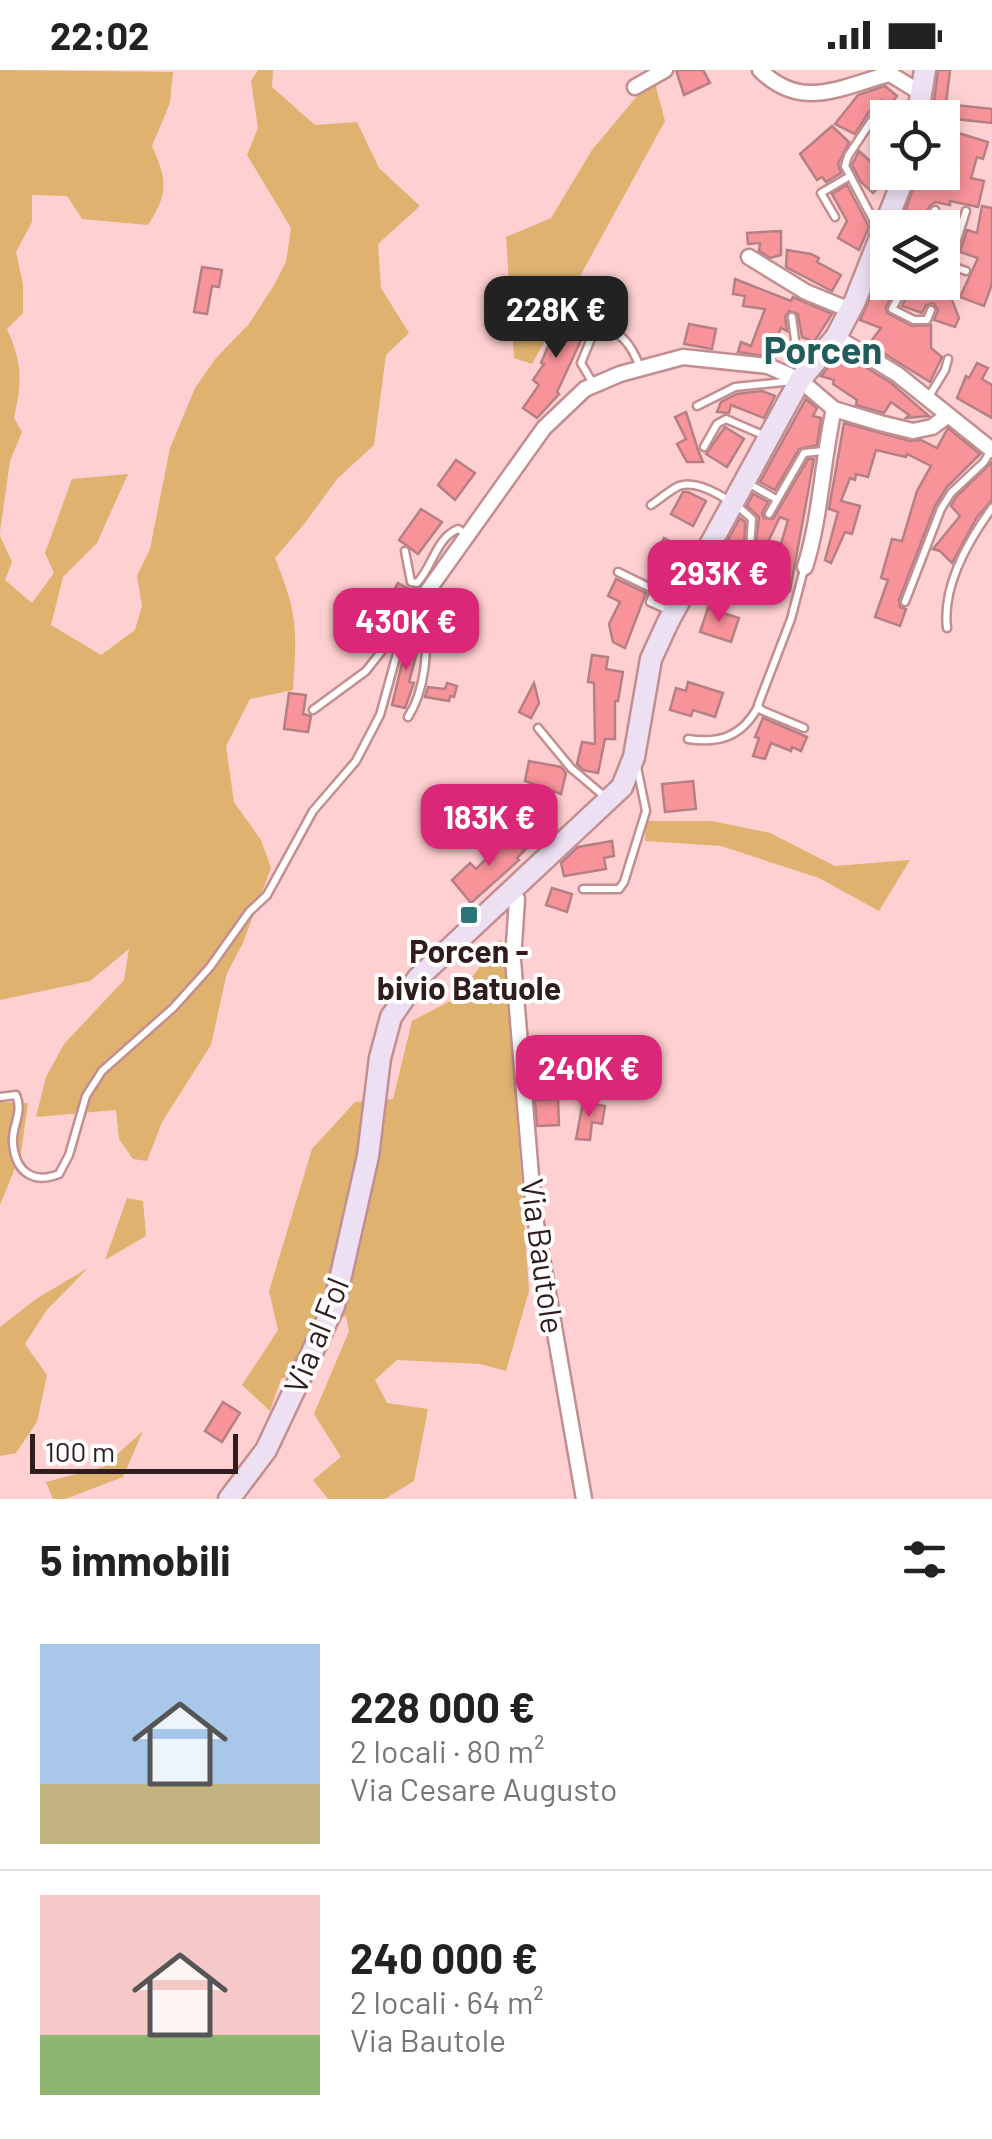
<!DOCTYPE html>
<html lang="it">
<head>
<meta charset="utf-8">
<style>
  :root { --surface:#fff; --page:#f6f6f6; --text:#222; --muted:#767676; --line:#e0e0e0; --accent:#db2777 }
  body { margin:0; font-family:Barlow,sans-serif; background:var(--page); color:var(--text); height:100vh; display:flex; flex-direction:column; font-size:38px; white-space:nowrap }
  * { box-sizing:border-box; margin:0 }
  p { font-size:32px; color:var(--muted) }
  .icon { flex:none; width:55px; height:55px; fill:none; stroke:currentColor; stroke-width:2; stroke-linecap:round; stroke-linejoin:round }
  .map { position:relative; height:1429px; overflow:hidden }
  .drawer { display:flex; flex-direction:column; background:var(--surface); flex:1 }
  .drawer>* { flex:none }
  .fabs { position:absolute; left:870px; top:30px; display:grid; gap:20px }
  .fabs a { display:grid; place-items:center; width:90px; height:90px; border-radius:0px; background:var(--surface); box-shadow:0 5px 15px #0003; font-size:50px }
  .scale { position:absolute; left:30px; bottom:25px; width:208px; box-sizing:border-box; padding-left:10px; border:5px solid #311c1d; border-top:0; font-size:28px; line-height:35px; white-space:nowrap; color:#311c1d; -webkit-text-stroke:8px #fefefe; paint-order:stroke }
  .price { position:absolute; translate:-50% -85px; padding:0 22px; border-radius:20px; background:var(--accent); color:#fff; font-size:32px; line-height:65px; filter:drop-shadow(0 2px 5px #0008) }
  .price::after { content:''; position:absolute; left:50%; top:60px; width:30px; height:22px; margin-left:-15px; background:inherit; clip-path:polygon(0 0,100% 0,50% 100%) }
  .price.on { background:#222; color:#fff }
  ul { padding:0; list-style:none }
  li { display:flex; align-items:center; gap:30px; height:250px; padding:0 40px }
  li+li { border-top:2px solid var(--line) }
  li span { display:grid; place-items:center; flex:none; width:280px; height:200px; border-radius:0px; color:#555 }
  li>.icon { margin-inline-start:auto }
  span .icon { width:120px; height:120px; fill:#fffc; stroke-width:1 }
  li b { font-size:42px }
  h2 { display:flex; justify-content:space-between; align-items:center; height:120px; padding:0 40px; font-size:42px }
  .status { display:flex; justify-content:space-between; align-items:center; height:70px; padding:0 50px; background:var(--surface); direction:ltr }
  .status svg { height:28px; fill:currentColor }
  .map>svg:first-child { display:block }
  .green { fill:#e0b26f }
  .building { fill:#f8939a; stroke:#b58083; stroke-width:2.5 }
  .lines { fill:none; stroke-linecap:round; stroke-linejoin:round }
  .lane-casing { stroke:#c38e90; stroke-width:11 }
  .street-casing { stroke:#c38e90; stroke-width:19 }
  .secondary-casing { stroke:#c38e90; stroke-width:25 }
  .lane { stroke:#fff; stroke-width:6 }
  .street { stroke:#fff; stroke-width:14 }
  .secondary { stroke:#ede0f3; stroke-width:20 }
  .poi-dot { fill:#2c7677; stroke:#fefefe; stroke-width:4 }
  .labels { text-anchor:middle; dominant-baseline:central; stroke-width:8; stroke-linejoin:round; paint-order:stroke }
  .poi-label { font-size:32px; font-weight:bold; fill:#311c1d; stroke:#fefefe }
  .street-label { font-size:32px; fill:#311c1d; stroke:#fefefe }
  .quarter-label { font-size:38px; font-weight:bold; fill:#215b5c; stroke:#fefefe }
</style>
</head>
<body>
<div class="status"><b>22:02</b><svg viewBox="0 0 49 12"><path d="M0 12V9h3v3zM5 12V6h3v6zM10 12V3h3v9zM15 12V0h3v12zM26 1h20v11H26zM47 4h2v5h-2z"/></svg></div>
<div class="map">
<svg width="992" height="1429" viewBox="0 0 992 1429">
  <rect width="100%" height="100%" fill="#fed0d1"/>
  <!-- green -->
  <g class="green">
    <path d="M0,0l173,2 -3,31 -18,43c15,34 17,47 -4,79l-66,-6 -15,-23 -35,-1v27l-16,30 7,32v29l-16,16c16,36 15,51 7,89l8,14 -12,29 -10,71z"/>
    <path d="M258,0h15l-1,17 43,38 42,-3 22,46 41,38 -42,38 3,44 28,45 -23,22 -12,90 -37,34 -32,44 -30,35c23,56 22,73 18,132l-43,9 -24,47 8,56 27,38 10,28 -28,75 -16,30 -16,72 -49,77 -15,39 -14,-2 -14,-20 -3,-29 -80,7 10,-40 18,-33 60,-64 5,-31 -39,32 -90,19v-464l12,26 -7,18 27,23 22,-30 -9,-20 27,-74 56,-5 -31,69 -34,34 -12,48 50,30 34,-25 7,-24 -5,-30 13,-27 20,-101 25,-60 21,-30 33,-34 25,-39 12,-23 5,-34 -44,-73 11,-27 -7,-47z"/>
    <polygon points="655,13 665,51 532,294 514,288 506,167 551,148 592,80 638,25"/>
    <polygon points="646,751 712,751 770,763 835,796 910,790 879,841 819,808 721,776 645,771"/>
    <polygon points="501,869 508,914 529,1221 506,1301 480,1294 397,1290 375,1310 387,1333 428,1339 414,1411 385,1429 328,1429 313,1410 341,1387 314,1344 349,1261 346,1246 314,1261 290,1305 281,1309 270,1341 242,1315 278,1260 269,1221 312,1079 355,1032 393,1029 412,951 456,928"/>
    <polygon points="0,1032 28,1033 21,1083 0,1135"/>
    <polygon points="127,1128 143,1131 146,1166 105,1190"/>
    <polygon points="88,1198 46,1241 25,1274 47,1305 37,1352 16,1383 0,1386 0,1257 36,1229"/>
    <polygon points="143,1361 123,1407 65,1429 53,1429 46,1412 103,1397"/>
  </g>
  <!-- building -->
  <g class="building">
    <polygon points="676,0 703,0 710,13 684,25"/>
    <polygon points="938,0 950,0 946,34 992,39 992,53 955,49 953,36 934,32"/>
    <polygon points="885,16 897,26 889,36 882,30 868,43 855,64 835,54 858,25"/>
    <polygon points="832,56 849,72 838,94 841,103 826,112 822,107 817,110 800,84"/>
    <polygon points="952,61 988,72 983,89 977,87 971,108 984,111 978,137 950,131 950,135 935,132 929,137 919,158 899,158 919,102 942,102 942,84 948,79"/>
    <polygon points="859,81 888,107 873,123 861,112 852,95"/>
    <polygon points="847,115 869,157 859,180 838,168 847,151 832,124"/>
    <polygon points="982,136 992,138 992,214 984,236 960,227 978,188 960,182 967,160 977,163"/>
    <polygon points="781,161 781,185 770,188 759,181 760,173 748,174 747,163"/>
    <polygon points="787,180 811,184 819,188 817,192 841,205 832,221 786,197"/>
    <polygon points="888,189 888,212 899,212 886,237 887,243 912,256 931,255 931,278 942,287 930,312 872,276 872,270 881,258 860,250"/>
    <polygon points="202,197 222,200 219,217 212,216 207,244 194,242"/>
    <polygon points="735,209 791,231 793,227 832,244 814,272 802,267 798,244 789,241 785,247 787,261 781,258 770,284 776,288 738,282 741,272 751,276 765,239 743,236 745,226 733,224"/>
    <polygon points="914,212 945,212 959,248 955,257 934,250 938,240 933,233 926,235 922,243 902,236"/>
    <polygon points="573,231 585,237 575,260 584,264 557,322 559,324 537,348 523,338 539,315 533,310 544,294 541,293 558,253 562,254"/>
    <polygon points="689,254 716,259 712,279 684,274"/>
    <polygon points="841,282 891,313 929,346 906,348 909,345 891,332 884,343 856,335 857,330 833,314 834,310 821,306"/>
    <polygon points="977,293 988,298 982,309 992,315 992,348 957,328 966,306 969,308"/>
    <polygon points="762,321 775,326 764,348 731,335 729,343 717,342 721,332 737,324"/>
    <polygon points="806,329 817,338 813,346 821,348 817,375 799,379 775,420 760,412"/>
    <polygon points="686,342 698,380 703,392 687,392 677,374 686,369 675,347"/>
    <polygon points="844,353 910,371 921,370 937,378 948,358 980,384 946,418 935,436 899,530 900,537 906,539 900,556 875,547 888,510 881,508 892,469 902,471 917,421 931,396 907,384 906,387 876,380 868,407 856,404 855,410 850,408 841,431 860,436 852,464 845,462 831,493 825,490 838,442 829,439"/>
    <polygon points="725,357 744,369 727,397 706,384"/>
    <polygon points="808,389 814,389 790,521 769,514 788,450 780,447 750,509 716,492 740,448 745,452 744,480 749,485 755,483 759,447 747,436 753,424 768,432 762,443 764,448 773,449"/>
    <polygon points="456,390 475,403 455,430 438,415"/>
    <polygon points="992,392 992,430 977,447 952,493 940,481 933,479 960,446 951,436 956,427"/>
    <polygon points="683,422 688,422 706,431 693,456 671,444"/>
    <polygon points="421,439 442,452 418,484 399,470"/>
    <polygon points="664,468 685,479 672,504 651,493"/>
    <polygon points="616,509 646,523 625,578 613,572 609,554 620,532 608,526"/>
    <polygon points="398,513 414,522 403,538 389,529"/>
    <polygon points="708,538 739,548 731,572 700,562"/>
    <polygon points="409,564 420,567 420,571 409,612 414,613 405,638 392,635"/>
    <polygon points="592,585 608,587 606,599 623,602 618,631 615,631 615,669 605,669 598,703 583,700 577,694 582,672 595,674 594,613 588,612"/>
    <polygon points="688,612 723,623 715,647 693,640 691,646 670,640 676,618 686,621"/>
    <polygon points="447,613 457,616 454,627 450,626 449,631 425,627 428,617 445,619"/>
    <polygon points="534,613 539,633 531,648 519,642"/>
    <polygon points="289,623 306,625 303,644 311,646 308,662 284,659"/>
    <polygon points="763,648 807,667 801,681 792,677 791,681 771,673 765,689 753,686 759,668 755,667"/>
    <polygon points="529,691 561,697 566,703 561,724 525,711"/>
    <polygon points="693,711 696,739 665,742 662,714"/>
    <polygon points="511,764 526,779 517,788 519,790 471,833 452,810 470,793 476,799"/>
    <polygon points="612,771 614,786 604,788 606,799 564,806 561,793 578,777"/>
    <polygon points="552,818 572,824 567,842 546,835"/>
    <polygon points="558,1029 559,1055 537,1056 535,1030"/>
    <polygon points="583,1032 605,1036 602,1054 592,1052 590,1070 576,1069"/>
    <polygon points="223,1332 240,1343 222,1372 205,1361"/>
  </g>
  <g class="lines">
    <defs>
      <g id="lane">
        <polyline points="925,38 949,42 942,77"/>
        <polyline points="835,147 821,123 850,106"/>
        <polyline points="929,158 935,140"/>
        <polyline points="878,159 845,96 848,86 874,47 888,49"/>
        <polyline points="942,193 966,201"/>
        <polyline points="949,195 966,141"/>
        <polyline points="907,212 892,239 914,250 927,250 931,240"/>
        <polyline points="792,247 799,300"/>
        <path d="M594,315l-13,-22 16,-39c25,8 34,20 43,43"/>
        <polyline points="928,328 945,300 948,289"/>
        <polyline points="697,336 735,317 793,311"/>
        <polyline points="704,377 717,354 726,349 763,365"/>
        <polyline points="746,412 776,429"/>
        <path d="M651,435c9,-6 19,-15 28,-19 21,-8 59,19 73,33l-2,29"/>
        <polyline points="769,444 804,383 823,381"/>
        <path d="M405,481l6,31 6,1c16,-17 19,-45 41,-54l8,5"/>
        <polyline points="618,502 655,520 650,532 672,542"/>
        <polyline points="905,532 941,439 951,423 984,392 991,380"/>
        <path d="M947,558c-5,-42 21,-87 45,-120"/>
        <polyline points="313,640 366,601 399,559"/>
        <path d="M408,647c22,-34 18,-80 19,-119"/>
        <polyline points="538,658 571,698 604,726"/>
        <polyline points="804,658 761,640 758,635 791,549 804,499"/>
        <path d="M688,669c32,5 54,-3 70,-32"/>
        <polyline points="583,819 619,819 624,812 646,741 637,697"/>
        <path d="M0,1027l16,-2c8,18 -5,32 -3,49 3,29 21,40 46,30l10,-19 17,-59 16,-25 71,-63 37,-41 39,-55 18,-17 46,-84 43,-50 24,-46 26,-94"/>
      </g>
      <g id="street">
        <path d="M760,0c42,42 82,16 130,4l31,19"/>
        <polyline points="635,17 665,0"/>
        <polyline points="749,187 806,222 850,240"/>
        <polyline points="836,267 897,304 992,380"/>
        <path d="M805,497c16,-51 17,-105 29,-158"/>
        <polyline points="407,550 544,358 585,319 620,304 683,287 768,296 800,310 834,339 880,353 913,361 932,357 947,346"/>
        <polyline points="511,824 517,829 513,890 534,1142 584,1429"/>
      </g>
      <g id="secondary">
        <polyline points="917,48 925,0"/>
        <polyline points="229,1429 266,1380 334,1236 368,1086 380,988 391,947 418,908 622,717 634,687 651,589 668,552 800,310 836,267 855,231 906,102"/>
      </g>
    </defs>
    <!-- lane casing -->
    <use href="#lane" class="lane-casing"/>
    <!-- street casing -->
    <use href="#street" class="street-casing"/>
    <!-- secondary casing -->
    <use href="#secondary" class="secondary-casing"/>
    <!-- lane -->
    <use href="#lane" class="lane"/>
    <!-- street -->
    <use href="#street" class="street"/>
    <!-- secondary -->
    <use href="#secondary" class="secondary"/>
  </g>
  <!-- markers -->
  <rect class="poi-dot" x="459" y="835" width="20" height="20" rx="5"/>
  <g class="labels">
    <!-- poi labels -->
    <g class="poi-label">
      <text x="469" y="880">Porcen -<tspan x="469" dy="37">bivio Batuole</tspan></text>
    </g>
    <!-- street labels -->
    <g class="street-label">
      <text transform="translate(544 1186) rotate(82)">Via Bautole</text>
      <text transform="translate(315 1265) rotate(-68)">Via al Fol</text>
    </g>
    <!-- quarter labels -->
    <g class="quarter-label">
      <text x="823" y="279">Porcen</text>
    </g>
  </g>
</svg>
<div class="fabs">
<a><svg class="icon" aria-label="locate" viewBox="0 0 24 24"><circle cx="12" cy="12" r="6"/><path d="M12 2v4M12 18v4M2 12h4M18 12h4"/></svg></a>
<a><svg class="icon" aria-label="layers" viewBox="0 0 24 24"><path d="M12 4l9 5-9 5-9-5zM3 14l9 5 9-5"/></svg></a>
</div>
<div class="scale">100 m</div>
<b class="price on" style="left:556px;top:291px">228K €</b>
<b class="price" style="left:719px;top:555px">293K €</b>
<b class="price" style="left:406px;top:603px">430K €</b>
<b class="price" style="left:489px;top:799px">183K €</b>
<b class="price" style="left:589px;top:1050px">240K €</b>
</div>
<section class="drawer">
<h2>5 immobili<svg class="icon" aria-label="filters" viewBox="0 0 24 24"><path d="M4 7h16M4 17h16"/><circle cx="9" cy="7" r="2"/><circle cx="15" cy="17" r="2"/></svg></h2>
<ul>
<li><span style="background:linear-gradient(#a9c7e8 70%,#c2b280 0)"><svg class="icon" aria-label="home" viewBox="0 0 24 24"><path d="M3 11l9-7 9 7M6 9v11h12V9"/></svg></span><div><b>228 000 €</b><p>2 locali · 80 m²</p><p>Via Cesare Augusto</p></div></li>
<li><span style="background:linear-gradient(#f6c9c9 70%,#8fb573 0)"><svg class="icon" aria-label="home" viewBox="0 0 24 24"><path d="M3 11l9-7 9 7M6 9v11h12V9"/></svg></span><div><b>240 000 €</b><p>2 locali · 64 m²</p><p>Via Bautole</p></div></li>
</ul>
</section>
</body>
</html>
